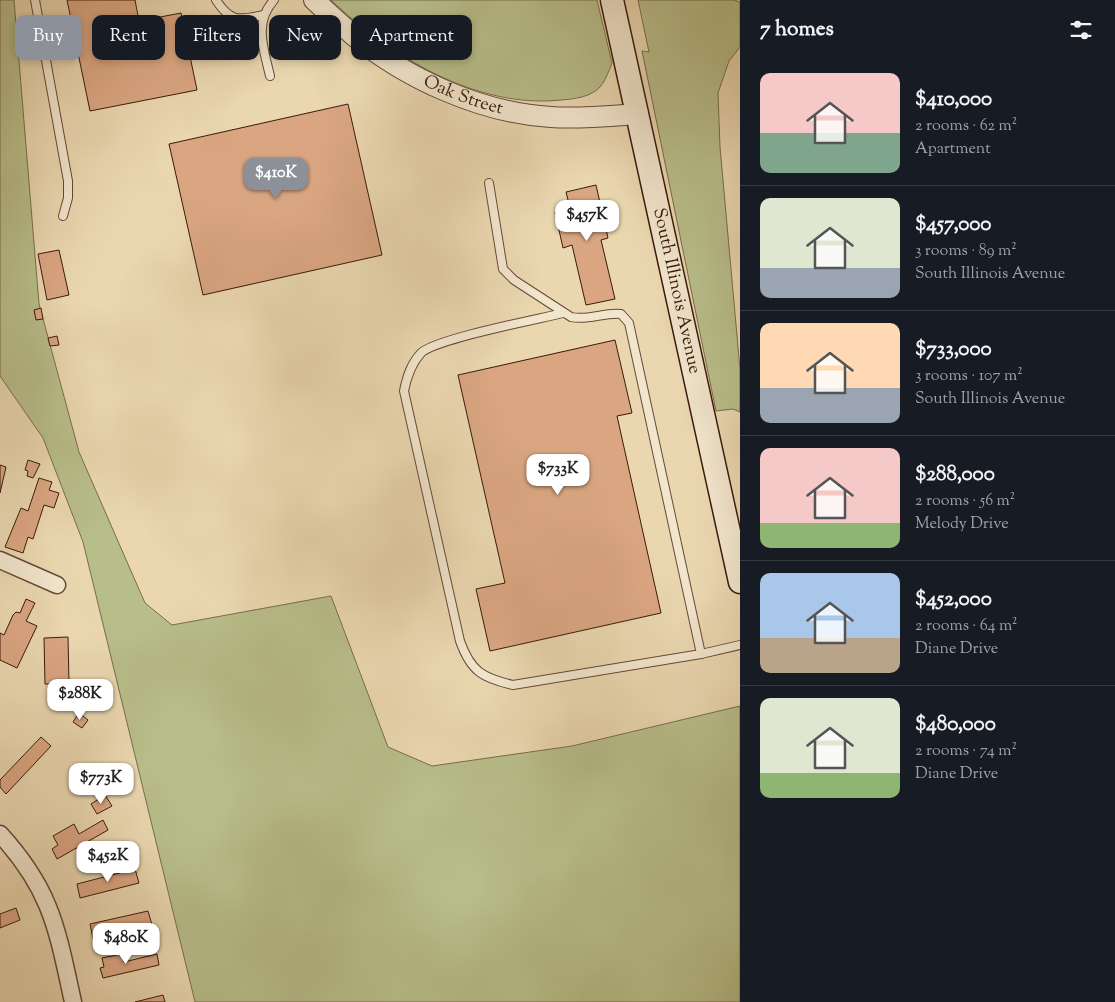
<!DOCTYPE html>
<html lang="en">
<head>
<meta charset="utf-8">
<style>
  :root { --surface:#171b24; --page:#20242c; --text:#f1f3f6; --muted:#9ea1a6; --line:#363941; --accent:#8c9099 }
  body { margin:0; font-family:"Sorts Mill Goudy",serif; background:var(--page); color:var(--text); height:100vh; display:flex; flex-direction:column; font-size:19px; white-space:nowrap }
  * { box-sizing:border-box; margin:0 }
  p { font-size:16px; color:var(--muted) }
  .icon { flex:none; width:28px; height:28px; fill:none; stroke:currentColor; stroke-width:2; stroke-linecap:round; stroke-linejoin:round }
  .map { position:relative; flex:1; overflow:hidden }
  .drawer { display:flex; flex-direction:column; background:var(--surface); width:375px }
  .drawer>* { flex:none }
  .top-card { position:absolute; left:15px; top:15px; width:475px; height:45px; display:flex; gap:10px }
  .price { position:absolute; translate:-50% -42px; padding:0 11px; border-radius:10px; background:#fff; color:#222; font-size:16px; line-height:32px; filter:drop-shadow(0 1px 2px #0008) }
  .price::after { content:''; position:absolute; left:50%; top:30px; width:15px; height:11px; margin-left:-8px; background:inherit; clip-path:polygon(0 0,100% 0,50% 100%) }
  .price.current { background:var(--accent); color:#fff }
  ul { padding:0; list-style:none }
  li { display:flex; align-items:center; gap:15px; height:125px; padding:0 20px }
  li+li { border-top:1px solid var(--line) }
  li span { display:grid; place-items:center; flex:none; width:140px; height:100px; border-radius:10px; color:#555 }
  li>.icon { margin-inline-start:auto }
  span .icon { width:60px; height:60px; fill:#fffc; stroke-width:1 }
  li b { font-size:21px }
  h2 { display:flex; justify-content:space-between; align-items:center; height:60px; padding:0 20px; font-size:21px }
  .chip { padding:0 18px; border-radius:10px; background:var(--surface); box-shadow:0 2px 8px #0003; font-size:18px; line-height:45px }
  .chip.current { background:var(--accent); color:#fff }
  main { display:flex; flex:1; min-height:0 }
  .map>svg:first-child { display:block }
  .green { fill:#b8be8a; stroke:#796c4c }
  .building { fill:#daa682; stroke:#3a1a0d }
  .lines { fill:none; stroke-linecap:round; stroke-linejoin:round }
  .service-casing { stroke:#664936; stroke-width:10 }
  .minor-casing { stroke:#664936; stroke-width:19 }
  .tertiary-casing { stroke:#664936; stroke-width:22 }
  .secondary-casing { stroke:#3a1a0d; stroke-width:25 }
  .service { stroke:#f1e5cc; stroke-width:8 }
  .minor { stroke:#f1e5cc; stroke-width:16 }
  .tertiary { stroke:#f1e5cc; stroke-width:20 }
  .secondary { stroke:#f1e5cc; stroke-width:22 }
  .labels { text-anchor:middle; dominant-baseline:central; stroke-width:5; stroke-linejoin:round; paint-order:stroke }
  .street-label { font-size:18px; fill:#3a1a0d; stroke:#f1e5cc }
</style>
</head>
<body>
<main>
<div class="map">
<svg width="740" height="1002" viewBox="0 0 740 1002">
  <rect width="100%" height="100%" fill="#ead7b0"/>
  <filter id="stains"><feTurbulence type="fractalNoise" baseFrequency=".004" numOctaves="4"/><feColorMatrix values="0 0 0 0 .2 0 0 0 0 .09 0 0 0 0 .02 0 0 0 .5 -.17"/></filter>
  <radialGradient id="worn" r=".72"><stop offset=".6" stop-color="#630" stop-opacity="0"/><stop offset="1" stop-color="#630" stop-opacity=".3"/></radialGradient>
  <!-- green -->
  <g class="green">
    <polygon points="0,0 14,0 39,304 79,452 145,603 172,625 331,596 388,747 432,766 572,746 740,706 740,1002 195,1002 83,542 43,438 0,376"/>
    <path d="M331,0h266l15,63c-3,8 -7,18 -12,24 -9,10 -26,12 -39,13 -85,9 -171,-44 -230,-100z"/>
    <polygon points="638,0 734,0 740,2 740,47 729,61 718,93 720,147 740,369 740,412 733,409 716,411 642,51 649,52"/>
  </g>
  <!-- building -->
  <g class="building">
    <polygon points="67,0 135,0 139,21 181,13 197,90 90,111"/>
    <polygon points="348,104 382,255 203,295 169,144"/>
    <polygon points="596,185 608,238 601,240 615,299 586,305 572,245 563,248 555,212 570,208 566,192"/>
    <polygon points="59,250 69,295 47,300 38,254"/>
    <polygon points="41,308 43,319 36,320 34,310"/>
    <polygon points="57,336 59,345 50,346 48,338"/>
    <polygon points="615,340 632,413 617,416 661,613 490,651 476,589 505,583 458,375"/>
    <polygon points="28,460 40,464 33,478 27,476 28,471 25,470"/>
    <polygon points="0,465 6,467 0,493"/>
    <polygon points="39,478 52,482 49,490 59,493 54,508 44,505 33,539 28,537 23,553 5,547 21,508 28,511"/>
    <polygon points="26,599 35,603 26,621 37,626 17,668 0,660 0,633 4,635 13,615 16,612 20,613"/>
    <polygon points="68,637 69,684 45,684 44,638"/>
    <polygon points="79,713 88,720 82,728 73,722"/>
    <polygon points="41,737 51,746 6,794 0,787 0,780"/>
    <polygon points="105,795 112,806 97,814 91,804"/>
    <polygon points="103,820 108,830 57,859 52,849 58,845 53,836 74,824 79,834"/>
    <polygon points="135,869 139,883 80,898 77,884"/>
    <polygon points="16,908 20,920 0,928 0,914"/>
    <polygon points="148,911 152,925 93,939 90,924"/>
    <polygon points="122,954 124,962 157,954 159,965 103,978 100,968 104,967 102,958"/>
    <polygon points="163,995 165,1002 135,1002"/>
  </g>
  <g class="lines">
    <defs>
      <g id="service">
        <polyline points="35,0 68,181 68,198 63,216"/>
        <path d="M216,0c15,23 23,20 48,15"/>
        <path d="M270,76c-6,-27 -17,-53 4,-76"/>
        <path d="M489,183l14,86 11,11 57,37c17,4 33,-5 50,-3l8,9 72,331 -188,31c-30,-7 -42,-13 -53,-44l-56,-250c3,-15 7,-27 17,-38 14,-14 118,-34 142,-40"/>
        <polyline points="701,654 740,645"/>
      </g>
      <g id="minor">
        <polyline points="0,560 57,585"/>
        <path d="M0,834c52,57 57,95 73,168"/>
      </g>
      <g id="tertiary">
        <path id="s1" d="M314,0c13,12 26,24 39,35 54,44 128,78 198,82 29,2 57,-1 87,-3"/>
      </g>
      <g id="secondary">
        <path id="s2" d="M612,0l128,582"/>
      </g>
    </defs>
    <!-- service casing -->
    <use href="#service" class="service-casing"/>
    <!-- minor casing -->
    <use href="#minor" class="minor-casing"/>
    <!-- tertiary casing -->
    <use href="#tertiary" class="tertiary-casing"/>
    <!-- secondary casing -->
    <use href="#secondary" class="secondary-casing"/>
    <!-- service -->
    <use href="#service" class="service"/>
    <!-- minor -->
    <use href="#minor" class="minor"/>
    <!-- tertiary -->
    <use href="#tertiary" class="tertiary"/>
    <!-- secondary -->
    <use href="#secondary" class="secondary"/>
  </g>
  <g class="labels">
    <!-- street labels -->
    <g class="street-label">
      <text stroke="none"><textPath href="#s1" startOffset="179">Oak Street</textPath></text>
      <text stroke="none"><textPath href="#s2" startOffset="298">South Illinois Avenue</textPath></text>
    </g>
  </g>
  <rect width="100%" height="100%" filter="url(#stains)"/>
  <rect width="100%" height="100%" fill="url(#worn)"/>
</svg>
<b class="price current" style="left:276px;top:200px">$410K</b>
<b class="price" style="left:587px;top:242px">$457K</b>
<b class="price" style="left:558px;top:496px">$733K</b>
<b class="price" style="left:80px;top:721px">$288K</b>
<b class="price" style="left:101px;top:805px">$773K</b>
<b class="price" style="left:108px;top:883px">$452K</b>
<b class="price" style="left:126px;top:965px">$480K</b>
<div class="top-card">
<a class="chip current">Buy</a>
<a class="chip">Rent</a>
<a class="chip">Filters</a>
<a class="chip">New</a>
<a class="chip">Apartment</a>
</div>
</div>
<section class="drawer">
<h2>7 homes<svg class="icon" aria-label="filters" viewBox="0 0 24 24"><path d="M4 7h16M4 17h16"/><circle cx="9" cy="7" r="2"/><circle cx="15" cy="17" r="2"/></svg></h2>
<ul>
<li><span style="background:linear-gradient(#f6c9c9 60%,#7fa58c 0)"><svg class="icon" aria-label="home" viewBox="0 0 24 24"><path d="M3 11l9-7 9 7M6 9v11h12V9"/></svg></span><div><b>$410,000</b><p>2 rooms · 62 m²</p><p>Apartment</p></div></li>
<li><span style="background:linear-gradient(#dfe7d0 70%,#9aa5b1 0)"><svg class="icon" aria-label="home" viewBox="0 0 24 24"><path d="M3 11l9-7 9 7M6 9v11h12V9"/></svg></span><div><b>$457,000</b><p>3 rooms · 89 m²</p><p>South Illinois Avenue</p></div></li>
<li><span style="background:linear-gradient(#ffd9b3 65%,#9aa5b1 0)"><svg class="icon" aria-label="home" viewBox="0 0 24 24"><path d="M3 11l9-7 9 7M6 9v11h12V9"/></svg></span><div><b>$733,000</b><p>3 rooms · 107 m²</p><p>South Illinois Avenue</p></div></li>
<li><span style="background:linear-gradient(#f6c9c9 75%,#8fb573 0)"><svg class="icon" aria-label="home" viewBox="0 0 24 24"><path d="M3 11l9-7 9 7M6 9v11h12V9"/></svg></span><div><b>$288,000</b><p>2 rooms · 56 m²</p><p>Melody Drive</p></div></li>
<li><span style="background:linear-gradient(#a9c7e8 65%,#b9a48a 0)"><svg class="icon" aria-label="home" viewBox="0 0 24 24"><path d="M3 11l9-7 9 7M6 9v11h12V9"/></svg></span><div><b>$452,000</b><p>2 rooms · 64 m²</p><p>Diane Drive</p></div></li>
<li><span style="background:linear-gradient(#dfe7d0 75%,#8fb573 0)"><svg class="icon" aria-label="home" viewBox="0 0 24 24"><path d="M3 11l9-7 9 7M6 9v11h12V9"/></svg></span><div><b>$480,000</b><p>2 rooms · 74 m²</p><p>Diane Drive</p></div></li>
</ul>
</section>
</main>
</body>
</html>
